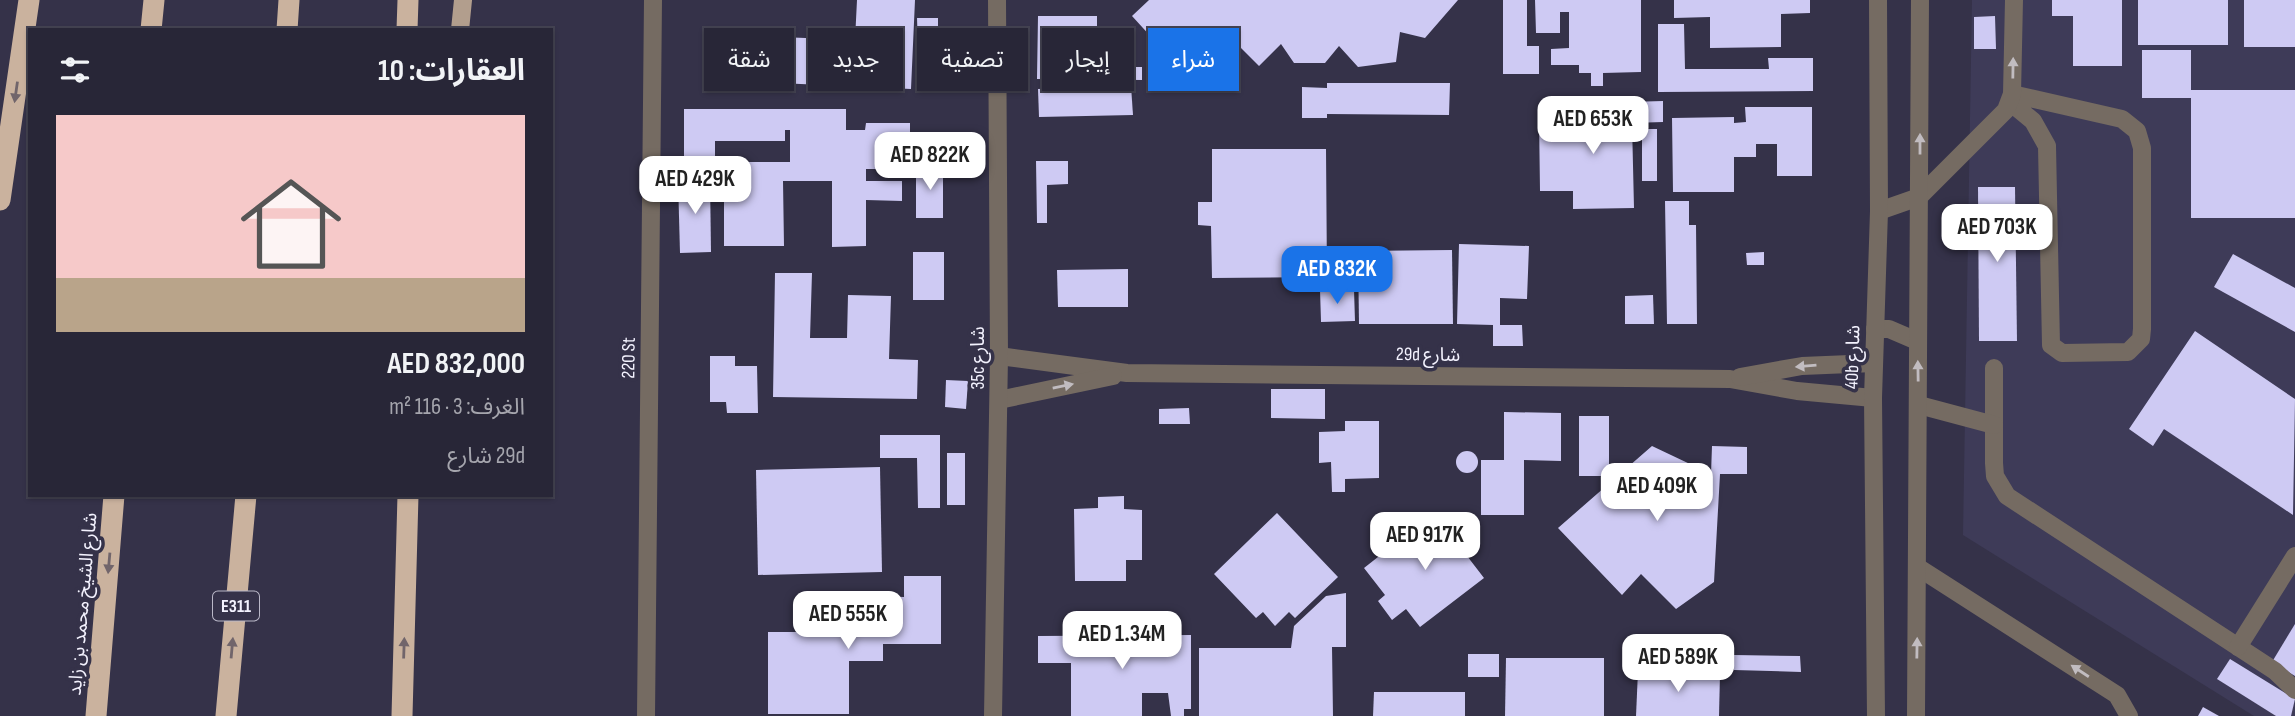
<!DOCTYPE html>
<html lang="ar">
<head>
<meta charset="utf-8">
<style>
  :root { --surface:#282637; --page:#343242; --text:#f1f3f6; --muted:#a5a5ad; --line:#444352; --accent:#1a73e8 }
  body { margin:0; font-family:"Sofia Sans Condensed","Noto Sans Arabic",sans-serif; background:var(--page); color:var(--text); direction:rtl; height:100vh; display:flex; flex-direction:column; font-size:26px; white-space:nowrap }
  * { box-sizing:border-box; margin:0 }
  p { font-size:23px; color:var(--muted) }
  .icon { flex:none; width:38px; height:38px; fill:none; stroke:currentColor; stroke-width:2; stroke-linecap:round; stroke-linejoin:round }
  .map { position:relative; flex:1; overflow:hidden; direction:ltr }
  .panel { position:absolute; left:28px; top:28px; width:525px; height:469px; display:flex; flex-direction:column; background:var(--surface); border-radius:0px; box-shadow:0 2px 5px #0004,0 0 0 2px var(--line); direction:rtl }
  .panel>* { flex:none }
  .banner { position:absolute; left:574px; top:28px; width:665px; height:63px; direction:rtl; display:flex; gap:14px }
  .price { position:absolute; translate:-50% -60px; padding:0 16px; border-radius:14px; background:#fff; color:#222; font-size:23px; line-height:46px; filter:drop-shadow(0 2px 4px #0008) }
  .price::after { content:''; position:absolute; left:50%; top:42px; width:21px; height:16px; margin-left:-10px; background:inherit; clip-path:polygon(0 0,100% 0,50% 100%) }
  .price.selected { background:var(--accent); color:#fff }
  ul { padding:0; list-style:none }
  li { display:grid; align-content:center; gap:14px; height:371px; padding:0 28px }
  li+li { border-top:2px solid var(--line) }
  li span { display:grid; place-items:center; height:217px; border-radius:0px; color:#555 }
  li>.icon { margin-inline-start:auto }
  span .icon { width:126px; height:126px; fill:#fffc; stroke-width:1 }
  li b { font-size:30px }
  h2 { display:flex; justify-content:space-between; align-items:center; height:84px; padding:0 28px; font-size:30px }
  .pill { padding:0 24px; border-radius:0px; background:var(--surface); box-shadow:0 2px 5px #0004,0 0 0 2px var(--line); font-size:24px; line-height:63px }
  .pill.selected { background:var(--accent); color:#fff }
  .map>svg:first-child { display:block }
  .built { fill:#3e3b58 }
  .building { fill:#cecaf3 }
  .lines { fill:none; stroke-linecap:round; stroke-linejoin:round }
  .minor { stroke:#756b62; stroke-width:18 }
  .major { stroke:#b29e8d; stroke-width:18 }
  .highway { stroke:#cab29e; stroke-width:21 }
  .oneway { fill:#c1bcc0 }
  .oneway2 { fill:#71656b }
  .labels { text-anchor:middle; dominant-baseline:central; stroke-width:7; stroke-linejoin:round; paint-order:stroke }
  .shield { fill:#353249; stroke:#bab8c8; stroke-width:2 }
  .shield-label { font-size:18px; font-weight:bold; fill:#f3f2fe }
  .street-label { font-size:19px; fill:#f3f2fe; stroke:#353249 }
</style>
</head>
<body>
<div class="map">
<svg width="2295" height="716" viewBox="0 0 2295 716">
  <rect width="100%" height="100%" fill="#353249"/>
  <!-- built -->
  <polygon class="built" points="1972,0 2295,0 2295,716 2254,716 1963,535"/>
  <!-- building -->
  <g class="building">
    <polygon points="857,0 915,0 911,89 733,81 735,35 855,40"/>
    <polygon points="1149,0 1458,0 1425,38 1400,32 1396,62 1358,67 1339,46 1325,63 1294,63 1281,44 1259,66 1228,35 1185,74 1132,16"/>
    <polygon points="1503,0 1527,0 1527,46 1539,46 1539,74 1503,74"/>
    <polygon points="1535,0 1641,0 1641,72 1603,73 1603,86 1591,86 1591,73 1579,73 1579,65 1551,65 1551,49 1569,48 1569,12 1560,12 1560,33 1536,33"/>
    <polygon points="1674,0 1810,0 1810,13 1781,14 1781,47 1710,48 1710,17 1674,18"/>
    <polygon points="2052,0 2122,0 2122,66 2073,66 2073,16 2052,16"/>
    <rect x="2138" y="0" width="90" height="45"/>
    <rect x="2244" y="0" width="51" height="47"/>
    <polygon points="1038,16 1097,16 1097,30 1111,30 1111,47 1131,47 1131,67 1142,67 1142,80 1037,79"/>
    <polygon points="1995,16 1996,49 1974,49 1974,17"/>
    <polygon points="917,18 938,18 938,48 918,48"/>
    <polygon points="1658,24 1684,24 1685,69 1769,69 1768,58 1813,58 1813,91 1658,92"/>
    <polygon points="2142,50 2191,50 2191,90 2295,90 2295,218 2191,218 2191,98 2142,98"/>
    <polygon points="944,60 944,80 925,80 924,61"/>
    <polygon points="1327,83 1450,83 1449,115 1327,114 1327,118 1302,118 1302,87 1327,88"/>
    <polygon points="1131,86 1133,115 1039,117 1038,89"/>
    <polygon points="1663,101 1663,122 1632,123 1634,208 1573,209 1573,191 1540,191 1539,117 1628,116 1628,102"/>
    <polygon points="1745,107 1812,107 1812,176 1777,176 1777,144 1756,144 1756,157 1734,157 1734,192 1673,192 1672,118 1734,117 1734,123 1746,122"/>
    <polygon points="684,109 846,109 846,130 865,130 866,123 910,123 910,169 866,169 866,181 902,181 902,201 866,200 866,246 832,247 832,181 783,181 784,246 724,246 724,162 790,162 790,130 785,130 785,141 715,141 715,178 684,178"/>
    <rect x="1642" y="129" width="15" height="52"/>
    <polygon points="1212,149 1326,149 1327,277 1212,278 1211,226 1198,225 1198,202 1212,202"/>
    <polygon points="1036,161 1068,161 1068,184 1047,185 1047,223 1037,223"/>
    <rect x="916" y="167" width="27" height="51"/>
    <polygon points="710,179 711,252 680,253 678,180"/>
    <polygon points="1978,187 2015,187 2017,341 1979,341"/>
    <polygon points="1665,201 1689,201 1689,225 1696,225 1697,324 1667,324"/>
    <polygon points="1459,244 1529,246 1527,299 1500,298 1500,325 1522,325 1523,346 1493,346 1493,325 1457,324"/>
    <polygon points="1452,250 1453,324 1359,324 1358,251"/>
    <rect x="913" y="252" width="31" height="48"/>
    <polygon points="1764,252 1764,265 1747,265 1746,253"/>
    <polygon points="2233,254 2295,288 2295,332 2214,287"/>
    <polygon points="1128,269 1128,307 1058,307 1057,270"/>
    <polygon points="775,273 812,273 810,338 847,338 848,295 891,296 889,359 918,360 917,399 773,397"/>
    <polygon points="1320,290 1354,290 1355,321 1321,322"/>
    <polygon points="1653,295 1654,324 1625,324 1625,296"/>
    <polygon points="2195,331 2295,399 2293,515 2164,429 2153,446 2129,429"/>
    <polygon points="710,356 735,356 735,366 757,366 758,413 727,413 726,402 710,402"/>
    <polygon points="946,380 968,381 966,409 945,407"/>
    <polygon points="1271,389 1325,389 1325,419 1271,418"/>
    <polygon points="1189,408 1190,424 1159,424 1159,409"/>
    <polygon points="1504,412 1561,413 1561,461 1524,460 1524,515 1481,515 1481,460 1504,460"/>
    <rect x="1579" y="416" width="30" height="60"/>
    <polygon points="1345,421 1379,421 1379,478 1345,479 1345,492 1332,492 1331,462 1319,463 1319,432 1345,431"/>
    <polygon points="880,435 940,435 940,508 918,508 917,458 880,458"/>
    <polygon points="1652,446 1711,474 1712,446 1747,447 1747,474 1720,474 1714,582 1676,609 1641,574 1622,595 1558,528"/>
    <circle cx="1467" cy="462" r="11"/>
    <rect x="947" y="453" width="18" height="52"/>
    <polygon points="880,467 882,572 758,575 756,470"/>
    <polygon points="1124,496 1124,509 1142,510 1142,560 1126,560 1126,581 1075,581 1074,509 1098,508 1098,497"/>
    <polygon points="1277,513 1338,577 1295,618 1289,612 1275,626 1263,612 1256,618 1214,574"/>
    <polygon points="1425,520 1440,539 1463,521 1479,541 1464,552 1484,578 1420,627 1406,609 1392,620 1378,601 1385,595 1364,568"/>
    <polygon points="904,576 941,576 941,644 883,644 883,661 849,661 849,714 768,714 768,632 855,632 855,617 878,617 878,632 883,632 884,610 878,609 878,596 904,597"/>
    <polygon points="1346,593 1346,647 1332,647 1333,716 1199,716 1199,648 1291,648 1294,626 1326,596"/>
    <polygon points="2295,624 2295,676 2272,662"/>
    <polygon points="1191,635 1191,709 1184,709 1184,716 1171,716 1168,693 1142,693 1142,716 1071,716 1071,663 1038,663 1038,636"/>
    <rect x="1468" y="654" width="31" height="23"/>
    <polygon points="1734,655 1800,656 1801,672 1734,670"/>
    <polygon points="1506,658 1604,658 1604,716 1505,716"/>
    <polygon points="2230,659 2295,699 2291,716 2276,716 2217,679"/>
    <polygon points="1638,671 1720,674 1719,716 1636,716"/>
    <polygon points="1374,692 1465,692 1465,716 1373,716"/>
    <polygon points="2203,707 2219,716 2198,716"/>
  </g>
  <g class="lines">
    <!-- minor -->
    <g class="minor">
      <polyline points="2010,102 2033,121 2047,146 2051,345 2062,353 2128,352 2141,339 2142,329 2142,148 2137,131 2122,119 2012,94"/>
      <polyline points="1879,211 1919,197 2006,110 2012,94 2014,0"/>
      <polyline points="1875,329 1889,329 1917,341"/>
      <polyline points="999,356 1127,373 1730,379 1797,391 1873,398"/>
      <polyline points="1994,368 1994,463 1995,476 2007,496 2275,671 2295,690"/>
      <polyline points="1740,377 1802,366 1874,363"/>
      <polyline points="999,400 1113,376"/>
      <polyline points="1919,405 1994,425"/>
      <polyline points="1919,568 2117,695 2129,716"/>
      <polyline points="2238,647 2295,556"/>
      <polyline points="646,716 653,0"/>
      <polyline points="993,716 999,356 997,0"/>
      <polyline points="1876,716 1873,398 1879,211 1878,0"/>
      <polyline points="1916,716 1920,0"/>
    </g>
    <!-- major -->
    <polyline class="major" points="460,30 463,0"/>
    <!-- highway -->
    <g class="highway">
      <polyline points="151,30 154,0"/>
      <polyline points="287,30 289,0"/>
      <polyline points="407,30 408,0"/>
      <polyline points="0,200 29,0"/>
      <polyline points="96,716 114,495"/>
      <polyline points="226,716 246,495"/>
      <polyline points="402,716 408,495"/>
    </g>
  </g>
  <!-- one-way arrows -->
  <defs><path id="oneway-solid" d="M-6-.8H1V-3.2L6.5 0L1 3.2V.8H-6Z" transform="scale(1.75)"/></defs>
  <g class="oneway">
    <use href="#oneway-solid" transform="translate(2013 68) rotate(-89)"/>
    <use href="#oneway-solid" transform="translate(1920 144) rotate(-90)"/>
    <use href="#oneway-solid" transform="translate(1806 366) rotate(175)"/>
    <use href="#oneway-solid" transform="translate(1918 371) rotate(-91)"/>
    <use href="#oneway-solid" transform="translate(1063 386) rotate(-11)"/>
    <use href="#oneway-solid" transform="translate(1917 648) rotate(-89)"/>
    <use href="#oneway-solid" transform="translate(2080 671) rotate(-147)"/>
  </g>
  <g class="oneway2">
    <use href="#oneway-solid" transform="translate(16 92) rotate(98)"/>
    <use href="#oneway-solid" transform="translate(109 563) rotate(95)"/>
    <use href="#oneway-solid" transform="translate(232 648) rotate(-85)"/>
    <use href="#oneway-solid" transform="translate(404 648) rotate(-88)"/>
  </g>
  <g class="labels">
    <!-- shield labels -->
    <rect class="shield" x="213" y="591.5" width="46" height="29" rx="5"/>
    <g class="shield-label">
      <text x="236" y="606">E311</text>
    </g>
    <!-- street labels -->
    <g class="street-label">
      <text transform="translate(1428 355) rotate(1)">29d شارع</text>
      <text transform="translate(1853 357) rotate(-88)">40b شارع</text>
      <text transform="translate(629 358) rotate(-89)">220 St</text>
      <text transform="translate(978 358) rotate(-90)">35c شارع</text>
      <text transform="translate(83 604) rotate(-85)">شارع الشيخ محمد بن زايد</text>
    </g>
  </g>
</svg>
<b class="price" style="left:1593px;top:156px">AED 653K</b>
<b class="price" style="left:930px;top:192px">AED 822K</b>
<b class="price" style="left:695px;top:216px">AED 429K</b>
<b class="price" style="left:1997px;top:264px">AED 703K</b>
<b class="price selected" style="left:1337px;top:306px">AED 832K</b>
<b class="price" style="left:1657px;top:523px">AED 409K</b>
<b class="price" style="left:1425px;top:572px">AED 917K</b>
<b class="price" style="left:848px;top:651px">AED 555K</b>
<b class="price" style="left:1122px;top:671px">AED 1.34M</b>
<b class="price" style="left:1678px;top:694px">AED 589K</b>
<div class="banner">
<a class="pill selected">شراء</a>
<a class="pill">إيجار</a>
<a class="pill">تصفية</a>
<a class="pill">جديد</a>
<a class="pill">شقة</a>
</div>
<section class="panel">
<h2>العقارات: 10<svg class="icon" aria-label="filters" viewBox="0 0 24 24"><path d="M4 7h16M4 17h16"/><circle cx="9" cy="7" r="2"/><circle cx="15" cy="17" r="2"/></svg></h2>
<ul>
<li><span style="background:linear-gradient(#f6c9c9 75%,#b9a48a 0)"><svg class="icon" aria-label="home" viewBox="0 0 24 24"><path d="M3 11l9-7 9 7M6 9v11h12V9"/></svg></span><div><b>AED 832,000</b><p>الغرف: 3 · 116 m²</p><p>29d شارع</p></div></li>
</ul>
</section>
</div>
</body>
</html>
